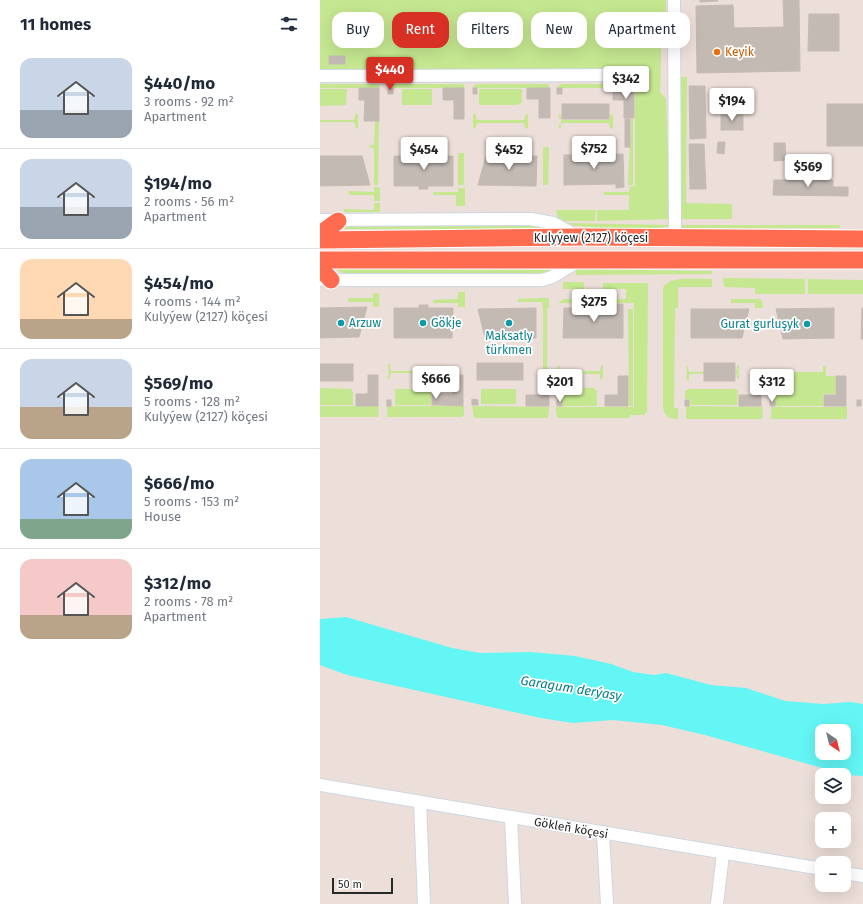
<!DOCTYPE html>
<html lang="en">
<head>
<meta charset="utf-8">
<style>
  :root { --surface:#fff; --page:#f6f6f7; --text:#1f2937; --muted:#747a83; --line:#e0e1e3; --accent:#d93025 }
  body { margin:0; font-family:"Fira Sans",sans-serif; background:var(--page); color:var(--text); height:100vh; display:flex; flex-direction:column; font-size:15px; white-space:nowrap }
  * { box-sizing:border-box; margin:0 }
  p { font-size:13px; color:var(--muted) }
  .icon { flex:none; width:22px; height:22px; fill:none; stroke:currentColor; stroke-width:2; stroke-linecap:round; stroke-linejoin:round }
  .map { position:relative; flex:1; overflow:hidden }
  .details { display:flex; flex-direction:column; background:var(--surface); width:320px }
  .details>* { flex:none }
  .banner { position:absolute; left:12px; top:12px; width:380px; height:36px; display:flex; gap:8px }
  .needle { width:26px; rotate:145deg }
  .tools { position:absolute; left:495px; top:724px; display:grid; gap:8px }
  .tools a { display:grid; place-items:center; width:36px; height:36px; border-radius:8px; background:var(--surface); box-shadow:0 4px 16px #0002; font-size:20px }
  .scale { position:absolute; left:12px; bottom:10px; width:61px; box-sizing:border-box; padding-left:4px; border:2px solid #282828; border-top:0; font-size:11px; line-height:14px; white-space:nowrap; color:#282828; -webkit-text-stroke:3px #fff; paint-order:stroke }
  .price { position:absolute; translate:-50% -34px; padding:0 9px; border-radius:4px; background:#fff; color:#222; font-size:13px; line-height:26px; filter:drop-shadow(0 1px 2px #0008) }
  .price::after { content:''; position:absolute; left:50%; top:24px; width:12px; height:9px; margin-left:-6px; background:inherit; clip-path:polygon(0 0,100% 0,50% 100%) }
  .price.current { background:var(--accent); color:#fff }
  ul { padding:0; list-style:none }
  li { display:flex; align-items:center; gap:12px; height:100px; padding:0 20px }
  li+li { border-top:1px solid var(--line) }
  li span { display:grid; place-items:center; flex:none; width:112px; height:80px; border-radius:12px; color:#555 }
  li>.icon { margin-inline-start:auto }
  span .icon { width:48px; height:48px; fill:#fffc; stroke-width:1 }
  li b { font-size:17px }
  h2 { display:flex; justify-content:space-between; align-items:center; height:48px; padding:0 20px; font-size:17px }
  .chip { padding:0 14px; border-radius:12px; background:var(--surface); box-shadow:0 4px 16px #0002; font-size:14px; line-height:36px }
  .chip.current { background:var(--accent); color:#fff }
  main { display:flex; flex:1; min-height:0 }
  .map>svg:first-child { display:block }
  .green { fill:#c5e790 }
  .water { fill:#63f6f5; fill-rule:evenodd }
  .building { fill:#c3bab4; stroke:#c7bab2 }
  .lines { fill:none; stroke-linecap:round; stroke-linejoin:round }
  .minor-casing { stroke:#ced7e3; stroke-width:14 }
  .highway-casing { stroke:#fff; stroke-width:19 }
  .minor { stroke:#fff; stroke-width:12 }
  .highway { stroke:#ff6c50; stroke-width:17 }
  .food-dot { fill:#e8710a; stroke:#fff; stroke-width:1.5 }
  .culture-dot { fill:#0f9aa8; stroke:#fff; stroke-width:1.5 }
  .labels { text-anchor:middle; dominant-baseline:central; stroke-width:3.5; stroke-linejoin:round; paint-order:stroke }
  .food-label { font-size:12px; fill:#c56008; stroke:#fff; text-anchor:start }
  .street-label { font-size:12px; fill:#282828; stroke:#fff }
  .culture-label { font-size:12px; fill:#0d838f; stroke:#fff; text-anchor:start }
  .water-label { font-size:13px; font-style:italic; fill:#06818b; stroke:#fff }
</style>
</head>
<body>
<main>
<section class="details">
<h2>11 homes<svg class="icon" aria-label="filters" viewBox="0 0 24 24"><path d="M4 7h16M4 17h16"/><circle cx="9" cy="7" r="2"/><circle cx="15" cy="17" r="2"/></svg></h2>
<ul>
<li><span style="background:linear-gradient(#c9d6e8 65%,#9aa5b1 0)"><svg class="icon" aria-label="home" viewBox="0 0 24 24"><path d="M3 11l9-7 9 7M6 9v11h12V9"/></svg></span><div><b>$440/mo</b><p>3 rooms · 92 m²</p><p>Apartment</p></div></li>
<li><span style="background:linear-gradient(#c9d6e8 60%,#9aa5b1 0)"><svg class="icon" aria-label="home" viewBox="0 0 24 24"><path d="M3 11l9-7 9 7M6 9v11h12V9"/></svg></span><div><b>$194/mo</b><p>2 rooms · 56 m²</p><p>Apartment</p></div></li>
<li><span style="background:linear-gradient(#ffd9b3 75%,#b9a48a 0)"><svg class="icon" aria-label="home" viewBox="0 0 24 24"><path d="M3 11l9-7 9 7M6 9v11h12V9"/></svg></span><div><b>$454/mo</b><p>4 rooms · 144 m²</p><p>Kulyýew (2127) köçesi</p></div></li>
<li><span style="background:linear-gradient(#c9d6e8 60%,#b9a48a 0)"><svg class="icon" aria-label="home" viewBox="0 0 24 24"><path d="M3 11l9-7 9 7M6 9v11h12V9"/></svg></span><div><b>$569/mo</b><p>5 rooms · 128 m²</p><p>Kulyýew (2127) köçesi</p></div></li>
<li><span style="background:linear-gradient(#a9c7e8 75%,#7fa58c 0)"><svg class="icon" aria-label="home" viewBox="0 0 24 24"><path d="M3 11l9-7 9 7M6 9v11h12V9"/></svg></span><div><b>$666/mo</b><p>5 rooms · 153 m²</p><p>House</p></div></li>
<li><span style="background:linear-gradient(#f6c9c9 70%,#b9a48a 0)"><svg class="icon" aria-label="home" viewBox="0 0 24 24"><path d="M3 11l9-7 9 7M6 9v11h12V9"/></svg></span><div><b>$312/mo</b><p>2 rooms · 78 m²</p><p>Apartment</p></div></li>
</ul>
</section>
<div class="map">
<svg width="543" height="904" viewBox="0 0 543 904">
  <rect width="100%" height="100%" fill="#ecded8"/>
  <!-- green -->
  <g class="green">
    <polygon points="0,0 346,0 346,18 342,20 340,92 346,99 350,219 277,221 277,210 309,210 309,195 284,195 284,192 309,192 310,186 315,186 315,88 238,88 240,84 311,84 311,70 0,71"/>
    <polygon points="359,77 367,77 366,203 412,204 412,219 361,219"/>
    <polygon points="0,84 58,84 60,88 0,88"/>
    <polygon points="70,84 143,84 145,88 68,88"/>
    <polygon points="155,84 228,84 230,88 153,88"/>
    <polygon points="0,89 27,89 26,105 0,106"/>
    <rect x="82" y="89" width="30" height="16"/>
    <polygon points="159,89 202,89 202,102 198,105 159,105"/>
    <polygon points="36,113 38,115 38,128 36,129 34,122 0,122 0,120 34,120"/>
    <polygon points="155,113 157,120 204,120 206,114 208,115 208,128 205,129 204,123 157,123 155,129 153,128 153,115"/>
    <polygon points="240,113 242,120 289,120 291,114 293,115 293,128 290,129 289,123 242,123 240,130 238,125 241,125 241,119 238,118"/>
    <polygon points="311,119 313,119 313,185 308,185"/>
    <polygon points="55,121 59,121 58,185 54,185 54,148 49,147 49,145 54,145"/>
    <polygon points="223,147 229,147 228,185 223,185"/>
    <rect x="138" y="153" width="6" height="32"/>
    <polygon points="54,187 60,187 60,201 54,201 54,195 29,195 29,191 54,192"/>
    <polygon points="138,188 145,188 145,206 136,206 136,195 113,195 113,192 138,192"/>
    <polygon points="54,203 60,203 60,212 24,212 24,209 54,210"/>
    <polygon points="236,210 276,210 275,221 245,221 238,218"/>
    <path d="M246,223l104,2c-9,7 -92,4 -104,-2z"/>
    <polygon points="18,225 212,225 226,228 218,230 13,229"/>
    <rect x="362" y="225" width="158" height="3"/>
    <polygon points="15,269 230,270 230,271 217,275 25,274"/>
    <polygon points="256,269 392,271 392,274 256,275"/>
    <polygon points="403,278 485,279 485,294 435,294 435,288 404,287"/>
    <path d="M392,279v8h-34v21h-3l-1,100h4v11c-9,0 -13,-2 -15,-11v-120c5,-13 37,-9 49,-9z"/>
    <polygon points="488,279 543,280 543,294 488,294"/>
    <rect x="243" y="282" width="21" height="7"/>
    <polygon points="283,283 328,283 327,412 324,415 310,415 310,418 238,418 236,413 236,407 314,407 314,303 283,303 283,299 306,299 306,289 283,289"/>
    <polygon points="138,292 145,292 145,307 138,307 138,303 113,303 113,300 138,299"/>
    <polygon points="53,293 59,293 59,307 53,307 53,302 28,302 28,298 53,298"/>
    <polygon points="223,298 229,298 229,308 223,308 222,302 198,302 198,299"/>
    <polygon points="244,299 264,299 264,303 238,303"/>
    <polygon points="411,299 440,299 442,301 443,308 435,308 435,303 411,303"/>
    <rect x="223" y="308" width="4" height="63"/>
    <polygon points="308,309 313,309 313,406 309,406"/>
    <polygon points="68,364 70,364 71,371 119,371 121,364 122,366 122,378 119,379 119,373 71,373 69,380 67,378 69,375"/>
    <polygon points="239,364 241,371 280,371 282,364 283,366 283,378 280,380 280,374 241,374 239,381 238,379 239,376 238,366"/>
    <polygon points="418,364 419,366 419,378 418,380 416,373 369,374 369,380 366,379 367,370 366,366 367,365 369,372 416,371"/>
    <polygon points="453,365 454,372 503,372 503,366 506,366 506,376 515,376 515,394 503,394 503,406 455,406 455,400 451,400"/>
    <polygon points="243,387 274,388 277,392 277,406 242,406 242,398 236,398 237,391"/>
    <polygon points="0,388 31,389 33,392 33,405 0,405"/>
    <rect x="75" y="389" width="36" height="16"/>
    <rect x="161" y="389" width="35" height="15"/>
    <polygon points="369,389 415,389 418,391 417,405 370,405 370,399 365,399 365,391"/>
    <polygon points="0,406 59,406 58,417 0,417"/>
    <polygon points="67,406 144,406 144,415 142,417 67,417"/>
    <polygon points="152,406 229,407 228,418 154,418"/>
    <polygon points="366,406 443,407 442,419 366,419"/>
    <rect x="451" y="407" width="76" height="12"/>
  </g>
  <!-- water -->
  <path class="water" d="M26,617l106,31 28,5 51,-1 44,4 36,8 22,8 21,3 12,-2 45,12 35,3 39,13 38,3 28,-2 12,2v72l-16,-1 -142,-40 -43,-10 -49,-5 -40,3 -32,-5 -194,-43 -27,-10v-46zM502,731h22v22h-22z"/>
  <!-- building -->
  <g class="building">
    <polygon points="380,0 398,0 398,1 380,2"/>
    <polygon points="463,0 479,0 480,71 377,73 376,6 413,5 414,28 464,27"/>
    <polygon points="489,14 519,14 519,51 488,51"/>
    <rect x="9" y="56" width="16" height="8"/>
    <polygon points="369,86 385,86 386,138 370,139"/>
    <polygon points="39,88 59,88 59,121 44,121 45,100 39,100"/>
    <rect x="68" y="88" width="5" height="6"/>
    <polygon points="123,88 144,88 144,119 134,119 134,100 123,100"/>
    <rect x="153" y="88" width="4" height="6"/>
    <polygon points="207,88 230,88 230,118 219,118 219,99 207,99"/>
    <rect x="237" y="88" width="5" height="6"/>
    <polygon points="293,88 314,88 314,118 304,118 304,100 293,100"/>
    <rect x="242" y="104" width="47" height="15"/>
    <rect x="507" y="104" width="36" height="42"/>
    <rect x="401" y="115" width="22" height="15"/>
    <rect x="305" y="119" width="5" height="28"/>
    <polygon points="398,142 405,142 404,154 397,153"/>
    <polygon points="454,143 465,143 466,160 454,161"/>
    <polygon points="369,144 384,144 386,189 370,189"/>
    <polygon points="303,154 304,187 296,188 296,184 244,185 244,155"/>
    <polygon points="0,156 42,156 50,185 0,186"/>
    <polygon points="74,156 133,156 133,186 108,186 108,189 99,189 99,186 74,186"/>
    <polygon points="166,156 217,156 216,186 158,185"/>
    <polygon points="454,180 513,180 513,187 528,187 528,196 453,195"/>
    <polygon points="295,304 303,304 303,338 243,338 244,308 295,308"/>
    <polygon points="99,305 108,305 108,308 133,308 132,338 74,338 74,308 99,308"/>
    <polygon points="47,307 39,337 0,338 0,308"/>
    <polygon points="216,308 216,338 165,338 158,309"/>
    <polygon points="514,308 514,338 463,339 456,309"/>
    <polygon points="542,308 543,308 543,339 541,339"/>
    <polygon points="371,309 429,309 422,338 371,338"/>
    <rect x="157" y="363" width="46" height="17"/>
    <rect x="384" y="363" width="31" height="18"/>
    <rect x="0" y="364" width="33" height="17"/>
    <polygon points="48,375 58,375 58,406 36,406 36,394 48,394"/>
    <polygon points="133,375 143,375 143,406 121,405 121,394 133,394"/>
    <polygon points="219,375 229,375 229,406 206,406 206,395 219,395"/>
    <polygon points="298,376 308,376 308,406 285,406 285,395 298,395"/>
    <polygon points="431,376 441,376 441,406 419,406 419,395 431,395"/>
    <polygon points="516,376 526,376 526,406 504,406 504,395 516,395"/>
    <rect x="112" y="394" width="9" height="11"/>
    <polygon points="152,399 158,400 158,405 152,405"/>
    <rect x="67" y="400" width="4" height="6"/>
    <rect x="237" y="400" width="5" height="6"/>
    <rect x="365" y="400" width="4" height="6"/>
    <polygon points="450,400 455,401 455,406 450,406"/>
    <rect x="537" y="400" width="4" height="6"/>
  </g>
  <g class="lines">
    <defs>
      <g id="minor">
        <polyline points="354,0 355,238"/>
        <polyline points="0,76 307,75"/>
        <polyline points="0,220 211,219 233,223 257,236"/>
        <polyline points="3,280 222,280 232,277 260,260"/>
        <polyline points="0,785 502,869"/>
        <polyline points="100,802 104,904"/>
        <polyline points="191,817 195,904"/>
        <polyline points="283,834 287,904"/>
        <polyline points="524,873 543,876"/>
        <polyline points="397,904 403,854"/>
      </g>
      <g id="highway">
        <polyline points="0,234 18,221"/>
        <polyline points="0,240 260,237 543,239"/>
        <polyline points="0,260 543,260"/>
        <polyline points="0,268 11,280"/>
      </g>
    </defs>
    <!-- minor casing -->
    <use href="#minor" class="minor-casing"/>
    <!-- highway casing -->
    <use href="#highway" class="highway-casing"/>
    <!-- minor -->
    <use href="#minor" class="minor"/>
    <!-- highway -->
    <use href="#highway" class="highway"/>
  </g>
  <!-- markers -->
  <circle class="food-dot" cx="397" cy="52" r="4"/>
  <g class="culture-dot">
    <circle cx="21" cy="323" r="4"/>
    <circle cx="103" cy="323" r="4"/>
    <circle cx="189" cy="323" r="4"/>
    <circle cx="487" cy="324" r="4"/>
  </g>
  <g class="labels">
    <!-- food labels -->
    <g class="food-label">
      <text x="405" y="52">Keyik</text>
    </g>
    <!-- street labels -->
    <g class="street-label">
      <text x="271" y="238">Kulyýew (2127) köçesi</text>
      <text transform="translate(251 828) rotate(10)">Gökleň köçesi</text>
    </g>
    <!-- culture labels -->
    <g class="culture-label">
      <text x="29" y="323">Arzuw</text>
      <text x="111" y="323">Gökje</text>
      <text x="479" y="324" text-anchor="end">Gurat gurluşyk</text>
      <text x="189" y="336" text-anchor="middle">Maksatly<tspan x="189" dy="14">türkmen</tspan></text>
    </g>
    <!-- water labels -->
    <g class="water-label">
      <text transform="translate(251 688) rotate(9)">Garagum derýasy</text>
    </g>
  </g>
</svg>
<div class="tools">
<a><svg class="needle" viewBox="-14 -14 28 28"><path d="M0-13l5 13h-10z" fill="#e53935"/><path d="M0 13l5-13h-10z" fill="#747a83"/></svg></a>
<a><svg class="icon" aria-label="layers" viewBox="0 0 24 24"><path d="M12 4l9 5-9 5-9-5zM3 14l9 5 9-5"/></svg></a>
<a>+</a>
<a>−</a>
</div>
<div class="scale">50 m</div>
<b class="price current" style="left:70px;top:91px">$440</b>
<b class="price" style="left:306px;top:100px">$342</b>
<b class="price" style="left:412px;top:122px">$194</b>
<b class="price" style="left:274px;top:170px">$752</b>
<b class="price" style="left:104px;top:171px">$454</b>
<b class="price" style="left:189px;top:171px">$452</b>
<b class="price" style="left:488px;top:188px">$569</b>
<b class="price" style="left:274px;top:323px">$275</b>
<b class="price" style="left:116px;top:400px">$666</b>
<b class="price" style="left:240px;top:403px">$201</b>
<b class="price" style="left:452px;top:403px">$312</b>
<div class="banner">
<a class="chip">Buy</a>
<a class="chip current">Rent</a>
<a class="chip">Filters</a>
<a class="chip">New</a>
<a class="chip">Apartment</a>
</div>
</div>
</main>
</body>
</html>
